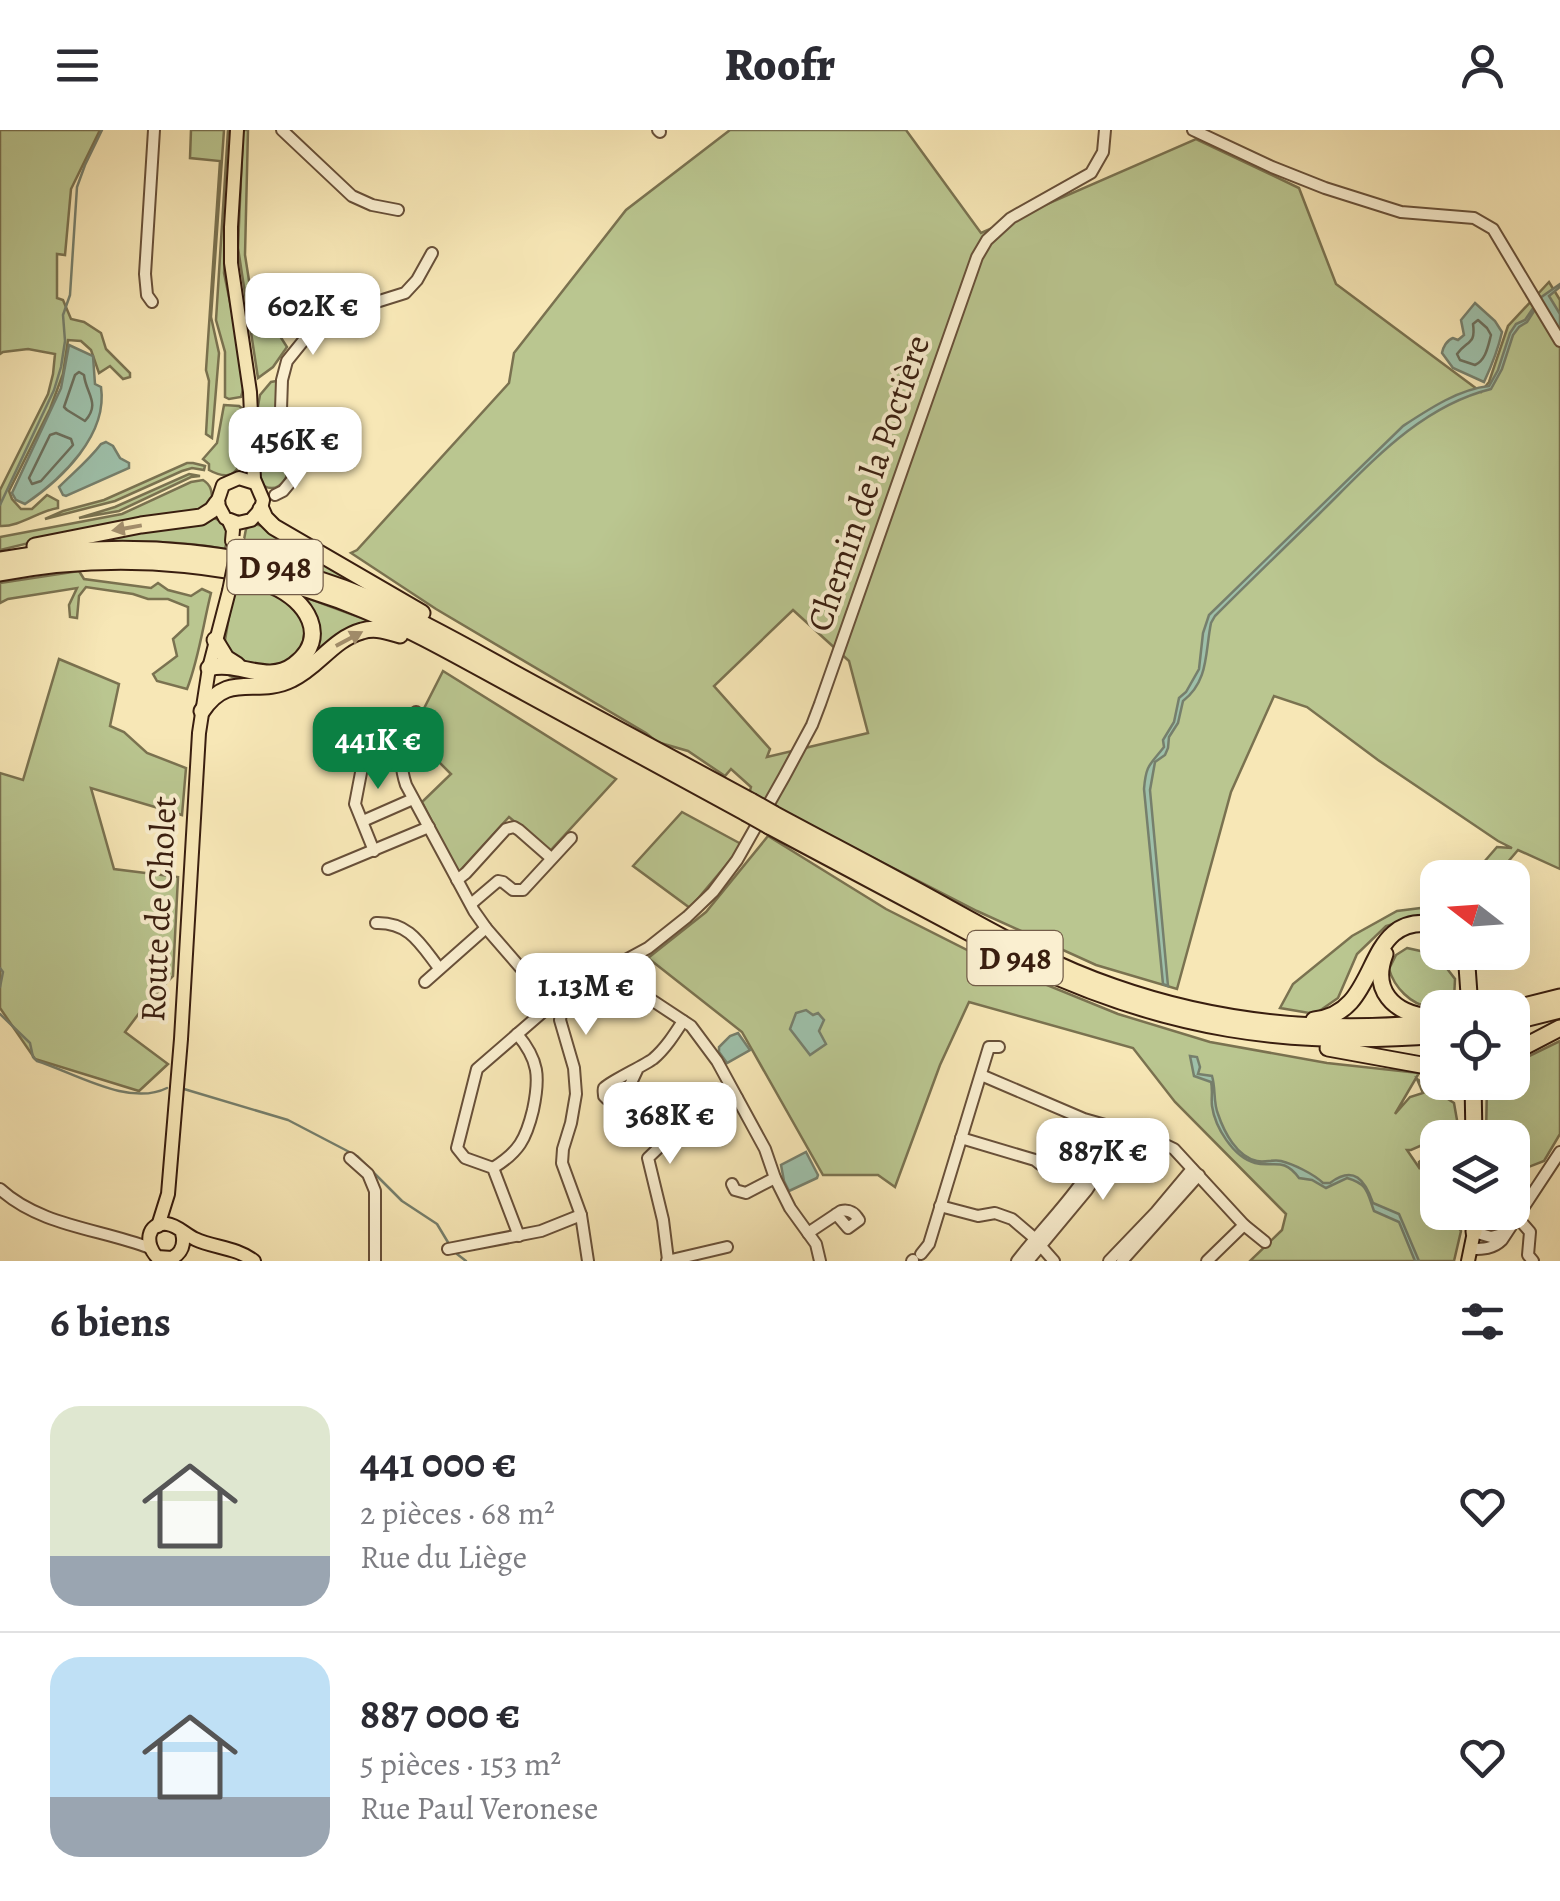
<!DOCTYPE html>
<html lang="fr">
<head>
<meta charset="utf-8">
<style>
  :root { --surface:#fff; --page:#f2f2f3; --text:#2b2b33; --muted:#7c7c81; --line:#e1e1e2; --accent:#0b8043 }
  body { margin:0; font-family:Alegreya,serif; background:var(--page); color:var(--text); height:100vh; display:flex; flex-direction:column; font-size:38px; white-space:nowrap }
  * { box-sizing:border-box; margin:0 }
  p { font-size:32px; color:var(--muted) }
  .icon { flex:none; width:55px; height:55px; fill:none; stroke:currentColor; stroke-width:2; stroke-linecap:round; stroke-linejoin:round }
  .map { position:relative; height:1131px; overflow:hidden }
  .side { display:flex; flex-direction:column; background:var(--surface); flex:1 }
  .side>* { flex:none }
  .needle { width:65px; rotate:287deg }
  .tools { position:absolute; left:1420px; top:730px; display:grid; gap:20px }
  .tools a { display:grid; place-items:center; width:110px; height:110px; border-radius:20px; background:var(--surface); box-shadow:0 10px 40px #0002; font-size:50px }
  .price { position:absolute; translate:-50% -85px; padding:0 22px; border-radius:20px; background:#fff; color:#222; font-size:32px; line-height:65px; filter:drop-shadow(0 2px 5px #0008) }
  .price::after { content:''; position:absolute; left:50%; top:60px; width:30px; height:22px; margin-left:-15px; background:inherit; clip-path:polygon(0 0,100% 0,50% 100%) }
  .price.selected { background:var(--accent); color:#fff }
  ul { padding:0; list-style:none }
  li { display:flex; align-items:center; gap:30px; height:250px; padding:0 50px }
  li+li { border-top:2px solid var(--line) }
  li span { display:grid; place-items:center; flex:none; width:280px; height:200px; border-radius:30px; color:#555 }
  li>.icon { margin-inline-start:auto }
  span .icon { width:120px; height:120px; fill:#fffc; stroke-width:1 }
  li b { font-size:42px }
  h2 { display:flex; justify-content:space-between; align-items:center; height:120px; padding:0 50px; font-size:42px }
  header { display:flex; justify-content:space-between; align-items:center; height:130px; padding:0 50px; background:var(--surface); font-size:45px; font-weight:800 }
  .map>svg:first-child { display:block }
  .green { fill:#bac690; stroke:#7a7250; stroke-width:2.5; fill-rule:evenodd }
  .water { fill:#9ec0aa; stroke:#767f6c; stroke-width:2.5 }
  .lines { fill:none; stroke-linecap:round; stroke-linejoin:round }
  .shore { stroke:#6c6f5c; stroke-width:2.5 }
  .stream { stroke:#767f6c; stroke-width:2.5 }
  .minor-casing { stroke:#685039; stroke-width:14 }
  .major-casing { stroke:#391e0f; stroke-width:16 }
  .highway-casing { stroke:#391e0f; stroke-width:19 }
  .minor { stroke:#faefd0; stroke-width:10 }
  .major { stroke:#f7e7b6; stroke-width:12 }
  .highway { stroke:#f7e7b6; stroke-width:15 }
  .major-bridge-casing { stroke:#391e0f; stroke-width:16; stroke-linecap:butt }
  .highway-bridge-casing { stroke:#391e0f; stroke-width:19; stroke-linecap:butt }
  .major-bridge { stroke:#f7e7b6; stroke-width:12 }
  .highway-bridge { stroke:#f7e7b6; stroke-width:15 }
  .oneway { fill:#a28d6b }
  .labels { text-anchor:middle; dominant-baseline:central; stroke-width:8; stroke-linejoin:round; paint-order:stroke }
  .shield { fill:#faefd0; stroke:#735d49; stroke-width:2.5 }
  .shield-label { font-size:32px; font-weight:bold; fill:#391e0f }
  .street-label { font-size:35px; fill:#391e0f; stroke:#faefd0 }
</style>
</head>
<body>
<header><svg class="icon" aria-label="menu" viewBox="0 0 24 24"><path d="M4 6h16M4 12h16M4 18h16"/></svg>Roofr<svg class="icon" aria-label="person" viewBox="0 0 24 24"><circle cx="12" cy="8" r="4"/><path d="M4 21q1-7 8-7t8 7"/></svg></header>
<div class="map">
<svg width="1560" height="1131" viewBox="0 0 1560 1131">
  <rect width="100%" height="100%" fill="#f7e7b6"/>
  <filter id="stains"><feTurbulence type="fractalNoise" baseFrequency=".002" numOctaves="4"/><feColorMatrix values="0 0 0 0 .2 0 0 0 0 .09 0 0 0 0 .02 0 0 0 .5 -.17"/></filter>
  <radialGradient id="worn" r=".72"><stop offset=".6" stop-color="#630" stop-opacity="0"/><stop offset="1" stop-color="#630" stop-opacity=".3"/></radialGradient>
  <!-- green -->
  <g class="green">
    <path d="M0,0h100l-29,59 -6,66 -8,-1v44l6,2 8,19 13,3 17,11 5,16 24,24v4l-7,2 -13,-13 -11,7 -8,-23 -10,-9 -13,-1 -5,34 -13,35 -41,82 3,8 9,10h11l15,-14 11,6v7c-20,3 -38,19 -58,18v-36l48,-96 5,-20 2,-20 -27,-5 -25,3 -3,2z"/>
    <polygon points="191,0 224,0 211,187 219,223 212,308 206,304 209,251 206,240 220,31 190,28"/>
    <polygon points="228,0 233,0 224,143 239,216 244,256 241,267 229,269 225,267 225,222 216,190"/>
    <polygon points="243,0 248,0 245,125 255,189 267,186 287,217 273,237 258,248 238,118"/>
    <path d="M730,0h176l75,103 215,-94 103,49 37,96 145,108 8,-10 19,-56 41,-44 11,18v569l-42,-19 -23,27h-24l26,-30 15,1 -14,-7 -120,-81 -71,-53 -33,-11 -43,96 -54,197 -81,-24 -119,-54 -228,-117 2,-7 -20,-18 -6,7 -37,-25 -31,-9 -11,-9 -210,-124 -85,-56 6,-3 152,-167 5,-30 112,-143zM793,480l56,51 19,72 -101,24 3,-8 -56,-63z"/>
    <path d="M276,251l3,3 -3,65 8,9 -6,8 10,8c-5,10 -12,18 -24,12l-6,-12v-68l2,-11 11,-13z"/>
    <path d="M224,275l15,1 4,3 2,22 -2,1c1,24 -2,56 -34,38v-6l-6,-5 14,-16z"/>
    <polygon points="187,333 193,333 205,336 204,340 192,338 182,341 115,371 45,389 63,381 104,370"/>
    <polygon points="189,344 200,346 191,347 119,381 79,388 115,377"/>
    <path d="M203,350c8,5 9,11 9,20l-11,11 -143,25 -58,14v-13l122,-23 69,-32z"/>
    <path d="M211,387l8,3 10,11 -4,18c-48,-9 -94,-8 -142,-7z"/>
    <polygon points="253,394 264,396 374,461 300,435 242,420 246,399"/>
    <path d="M79,441l5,8 67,9 7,-5 10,7 23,6 11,-7 9,4c-8,32 -12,65 -24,96l-30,-8 -4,-7 24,-18 -4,-17 15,-14v-18l-20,-8h-20l-15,-5 -47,-7 -7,9 -2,22 -7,-1 -1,-12 8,-17 -69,11 -8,4v-20z"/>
    <path d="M235,451c17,4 39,7 53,19 50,42 -22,99 -64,46z"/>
    <path d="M291,462l95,35c-13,0 -27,-2 -38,4 -35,19 -43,47 -87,50 -12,1 -21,-1 -31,-5l2,-5c15,4 33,10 48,5 41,-14 41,-59 11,-84z"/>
    <polygon points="59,529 119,554 110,596 124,602 147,623 186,638 182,685 91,658 114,739 178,747 173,846 143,878 125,902 168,934 139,961 35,929 0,878 0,643 23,650"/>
    <polygon points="443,541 616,649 550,721 509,687 458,743 422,672 451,644 411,604"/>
    <polygon points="682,682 743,715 690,778 633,736"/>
    <polygon points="768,706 886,779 993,833 1118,884 1210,912 1327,933 1419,943 1395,984 1410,967 1423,963 1417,949 1454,973 1460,1007 1438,1008 1411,1020 1407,1020 1420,1039 1419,1032 1437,1018 1438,1082 1463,1083 1458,1097 1461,1101 1454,1131 1250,1131 1282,1100 1286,1084 1175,972 1133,918 969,872 940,935 895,1057 878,1045 823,1045 742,902 648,828 706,782"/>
    <polygon points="1437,776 1437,789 1425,784 1386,796 1357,824 1338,868 1315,884 1280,878 1293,854 1352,806 1397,781"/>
    <path d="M1407,818l18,4 12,14h8l10,13 -1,21c-7,3 -16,8 -24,7 -19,-2 -36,-20 -41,-38l7,-14z"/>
    <polygon points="1560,911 1560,1004 1544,1031 1513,1043 1512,1008 1486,1007 1487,953 1512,952 1513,934"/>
  </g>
  <!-- water -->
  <g class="water">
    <path d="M1560,154v3l-11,9 11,18v12l-3,2 -21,-20 -9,14 -8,5 -6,8 -11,34 -11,20c-72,18 -121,75 -172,125 -35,34 -70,68 -104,102l-4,7c-6,29 -2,58 -28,78l-5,22 -9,14 -1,11 -3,7 -10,7 -5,28 18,196 -5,-2 -19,-195c2,-25 6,-24 20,-42l-1,-7 11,-18 5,-24 7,-6 13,-23 4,-36 6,-18 194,-189c26,-17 56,-37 86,-40l9,-16 12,-37 6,-9 9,-4 15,-22z"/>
    <path d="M1475,173l20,18 7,11c-4,18 -11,35 -18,50l-31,-14 -11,-15c1,-6 5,-13 11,-15l5,2 6,-5 -3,-15z"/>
    <path d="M69,215l24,11 2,28 6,3c7,48 -39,92 -76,117l-9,-4 -4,-7 49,-105z"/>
    <path d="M106,312l7,4 7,12 9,5v5l-63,28 -3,-1 -4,-8c15,-15 30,-27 42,-43z"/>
    <polygon points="806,880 813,885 818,883 824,890 819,901 826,914 810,925 790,899 796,883"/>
    <polygon points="738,903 750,920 727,933 719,922 719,917 730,906"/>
    <path d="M1190,926l7,1 3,10 -2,7 14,2c4,13 1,26 6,38 6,18 19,43 39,47 8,2 16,-2 24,0 12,3 33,13 42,22h7c24,-18 35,-3 43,20l26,11 20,47h-4l-16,-39 -25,-11c-7,-19 -6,-27 -27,-33l-21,10 -14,-8 -13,-2c-16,-22 -26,-10 -44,-15 -22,-6 -40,-36 -43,-57 -1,-8 1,-16 -1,-24l-17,-6z"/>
    <polygon points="806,1022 818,1045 817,1048 789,1061 784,1051 781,1035"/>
  </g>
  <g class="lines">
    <!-- shore -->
    <g class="shore">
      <path d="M1478,190l9,8 4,7c-3,11 -5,25 -16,30l-15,-5 -3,-6c10,-14 19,-9 16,-30z"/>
      <path d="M79,242l5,3c2,19 17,28 1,46l-18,-11 -3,-3 11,-32z"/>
      <polygon points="56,303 71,309 73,315 41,351 32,354 29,348 50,305"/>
    </g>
    <!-- stream -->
    <g class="stream">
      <polyline points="0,375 54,260 61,237 65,211 63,185 70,165 77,57 85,35 102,0"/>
      <polyline points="0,838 3,842 0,857"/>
      <path d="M0,884l30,29 3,14 4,4c38,12 92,46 130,27"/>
      <polyline points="184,959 288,990 357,1026 402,1071 437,1094 449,1114"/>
      <polyline points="457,1124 466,1131"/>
    </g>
    <defs>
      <g id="minor">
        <polyline points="282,0 352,66 372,75 398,80"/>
        <polyline points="658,0 660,2"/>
        <polyline points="1193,0 1272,37 1325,58 1401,82 1474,88 1493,99 1560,211"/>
        <polyline points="152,172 147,165 145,144 154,0"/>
        <polyline points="275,365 283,361 293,349 290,331 280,309 282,250 287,231 308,205 338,184 405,163 417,150 432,123"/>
        <path d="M416,582c-12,28 -20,43 -10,73l68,126 12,17 66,76 48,7 41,-18 50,33 26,35 48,88 10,29 15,30 26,36 4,17"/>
        <polyline points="360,620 364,627 355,674 374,721"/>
        <polyline points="363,691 413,669"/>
        <polyline points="328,739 429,697"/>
        <polyline points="457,750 466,743 506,699 514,697 519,700 551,728"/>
        <polyline points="471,774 498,751 503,752 513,760 523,760 571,708"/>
        <path d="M376,793c34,-1 45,22 63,45"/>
        <polyline points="425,852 486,798"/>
        <path d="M638,938l-7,15 -12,18 -12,-2 -3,-3c0,-3 -1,-6 0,-8 2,-4 41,-23 49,-29 12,-10 21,-24 30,-38"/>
        <polyline points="981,945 1084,989 1151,1008 1174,1019 1244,1095 1265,1112"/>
        <polyline points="961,1008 1035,1030 1040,1034"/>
        <polyline points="350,1028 368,1044 375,1061 375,1131"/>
        <path d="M493,1038c26,-16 33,-29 40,-58 7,-33 6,-50 -16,-76"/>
        <polyline points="732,1054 735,1060 746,1063 775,1048"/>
        <path d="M0,1059c40,37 101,40 150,59"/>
        <polyline points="940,1076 978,1086 995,1083 1012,1089 1032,1106 1054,1131"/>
        <polyline points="1517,1087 1530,1102 1528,1125 1533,1131"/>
        <polyline points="1474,1102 1491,1107 1506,1103"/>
        <path d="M808,1103l33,-22c8,-2 14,2 18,9l-11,8 -12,-14"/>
        <polyline points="519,1106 493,1038 465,1028 457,1018 477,939 552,874"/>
        <polyline points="448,1119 541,1101 581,1085"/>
        <path d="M1471,1119c12,0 22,0 31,-9l58,-88"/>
        <polyline points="921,1124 929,1114 989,917 999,917"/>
        <polyline points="668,1130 663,1090 648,1028 673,1004 737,968"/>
        <polyline points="588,1131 581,1085 562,1033 563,1019 571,993 576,964 574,938 560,890 562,877 564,871 578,856 648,818 687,787 713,762 737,730 784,647 812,595 820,574 977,127 987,110 1011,88 1091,43 1103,22 1105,0"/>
        <polyline points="667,1131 727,1117"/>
        <polyline points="912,1131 913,1130"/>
        <path d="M1017,1131c33,-43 76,-80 93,-133"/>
        <polyline points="1028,1131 1087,1060 1103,1035 1120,1001"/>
        <polyline points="1109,1131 1156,1082 1192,1039"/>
        <polyline points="1122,1131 1199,1045"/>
        <polyline points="1207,1131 1244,1095"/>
      </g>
      <g id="major">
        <polyline points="237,0 231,97 231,133 250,262 254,349 263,370 261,379 251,390 238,393 225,388 217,373 223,355 239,348 255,353"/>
        <polyline points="229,391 233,400 232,411"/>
        <polyline points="158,1096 168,1064 181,909 199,603 209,538 229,461"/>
        <path d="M182,1103c3,11 0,20 -10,25l-15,-1c-12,-12 -11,-35 10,-33 10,1 19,11 28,15 19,9 41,8 59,22"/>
        <polyline points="1468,1131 1474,1102"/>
      </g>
      <g id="highway">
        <polyline points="261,379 265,388 274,397 422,483"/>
        <polyline points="35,416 141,395 201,387 212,380 217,373"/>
        <path d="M0,430c126,-22 256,-11 374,40 56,25 108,56 162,85 71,39 143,77 215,116"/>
        <path d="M0,443c123,-24 249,-11 364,37 56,23 109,55 162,83 73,40 146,80 220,120"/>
        <polyline points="215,510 226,528 237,535"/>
        <path d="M209,538c29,-8 58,17 85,-3 37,-28 12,-65 -21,-79"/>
        <path d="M202,581c27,-41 54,-14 90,-32 26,-12 41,-40 70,-48 13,-4 26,0 38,4"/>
        <path d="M774,684c52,28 104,55 155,83 60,33 120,68 185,90 105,37 214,47 324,35"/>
        <path d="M769,696l261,139c135,63 259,83 408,70"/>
        <polyline points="1466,822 1470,878"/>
        <path d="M1385,824c-14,36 8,59 44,63"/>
        <polyline points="1512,879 1560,867"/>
        <path d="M1314,890c71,-7 45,-111 124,-95"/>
        <polyline points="1512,892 1560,880"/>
        <polyline points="1328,918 1438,938"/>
        <polyline points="1512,923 1560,898"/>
        <polyline points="1473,952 1474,1008"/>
        <polyline points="1474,1102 1475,1082"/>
      </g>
    </defs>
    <!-- minor casing -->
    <use href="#minor" class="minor-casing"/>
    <!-- major casing -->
    <use href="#major" class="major-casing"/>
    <!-- highway casing -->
    <use href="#highway" class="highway-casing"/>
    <!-- minor -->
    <use href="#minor" class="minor"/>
    <!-- major -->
    <use href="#major" class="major"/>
    <!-- highway -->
    <use href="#highway" class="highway"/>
    <defs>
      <polyline id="major-bridge" points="229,461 239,412"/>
      <g id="highway-bridge">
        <polyline points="751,671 774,684"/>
        <polyline points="746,683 769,696"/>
      </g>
    </defs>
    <!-- major-bridge casing -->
    <use href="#major-bridge" class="major-bridge-casing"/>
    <!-- highway-bridge casing -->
    <use href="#highway-bridge" class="highway-bridge-casing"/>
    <!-- major-bridge -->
    <use href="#major-bridge" class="major-bridge"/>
    <!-- highway-bridge -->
    <use href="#highway-bridge" class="highway-bridge"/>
  </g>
  <!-- one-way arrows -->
  <defs><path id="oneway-solid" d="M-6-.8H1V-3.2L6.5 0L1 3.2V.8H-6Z" transform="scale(2.5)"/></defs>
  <g class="oneway">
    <use href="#oneway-solid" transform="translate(127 398) rotate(170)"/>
    <use href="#oneway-solid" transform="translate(349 509) rotate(-28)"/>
  </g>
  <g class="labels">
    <!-- shield labels -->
    <g class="shield">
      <rect x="227.5" y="410" width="95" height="54" rx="8"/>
      <rect x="967.5" y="801" width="95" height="54" rx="8"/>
    </g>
    <g class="shield-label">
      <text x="275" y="437">D 948</text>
      <text x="1015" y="828">D 948</text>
    </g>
    <!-- street labels -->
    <g class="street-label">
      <text transform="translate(868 353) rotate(-71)">Chemin de la Poctière</text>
      <text transform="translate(158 779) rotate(-87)">Route de Cholet</text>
    </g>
  </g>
  <rect width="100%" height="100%" filter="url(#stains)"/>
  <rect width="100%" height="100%" fill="url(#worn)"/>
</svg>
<div class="tools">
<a><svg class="needle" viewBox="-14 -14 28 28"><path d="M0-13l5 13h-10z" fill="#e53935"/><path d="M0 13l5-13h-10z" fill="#7c7c81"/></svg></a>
<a><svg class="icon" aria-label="locate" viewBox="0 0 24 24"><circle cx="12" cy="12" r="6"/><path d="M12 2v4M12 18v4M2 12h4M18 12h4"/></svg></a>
<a><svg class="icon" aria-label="layers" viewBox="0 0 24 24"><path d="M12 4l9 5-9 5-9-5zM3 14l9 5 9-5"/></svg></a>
</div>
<b class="price" style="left:313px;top:228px">602K €</b>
<b class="price" style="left:295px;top:362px">456K €</b>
<b class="price selected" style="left:378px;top:662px">441K €</b>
<b class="price" style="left:586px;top:908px">1.13M €</b>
<b class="price" style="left:670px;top:1037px">368K €</b>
<b class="price" style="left:1103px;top:1073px">887K €</b>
</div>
<section class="side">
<h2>6 biens<svg class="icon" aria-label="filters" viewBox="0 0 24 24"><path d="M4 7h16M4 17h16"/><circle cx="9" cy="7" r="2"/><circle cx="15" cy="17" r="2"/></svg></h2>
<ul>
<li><span style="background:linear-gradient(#dfe7d0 75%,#9aa5b1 0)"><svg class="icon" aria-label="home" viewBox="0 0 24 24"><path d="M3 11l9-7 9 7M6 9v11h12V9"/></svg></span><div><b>441 000 €</b><p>2 pièces · 68 m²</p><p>Rue du Liège</p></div><svg class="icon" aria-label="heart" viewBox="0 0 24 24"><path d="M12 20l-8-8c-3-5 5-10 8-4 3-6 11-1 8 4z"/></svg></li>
<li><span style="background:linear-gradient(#bfe0f5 70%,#9aa5b1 0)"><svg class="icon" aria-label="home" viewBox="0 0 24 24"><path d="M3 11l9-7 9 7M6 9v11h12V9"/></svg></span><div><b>887 000 €</b><p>5 pièces · 153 m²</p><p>Rue Paul Veronese</p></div><svg class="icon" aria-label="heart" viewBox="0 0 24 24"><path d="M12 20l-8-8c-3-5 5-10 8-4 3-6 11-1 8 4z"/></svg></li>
</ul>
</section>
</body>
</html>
